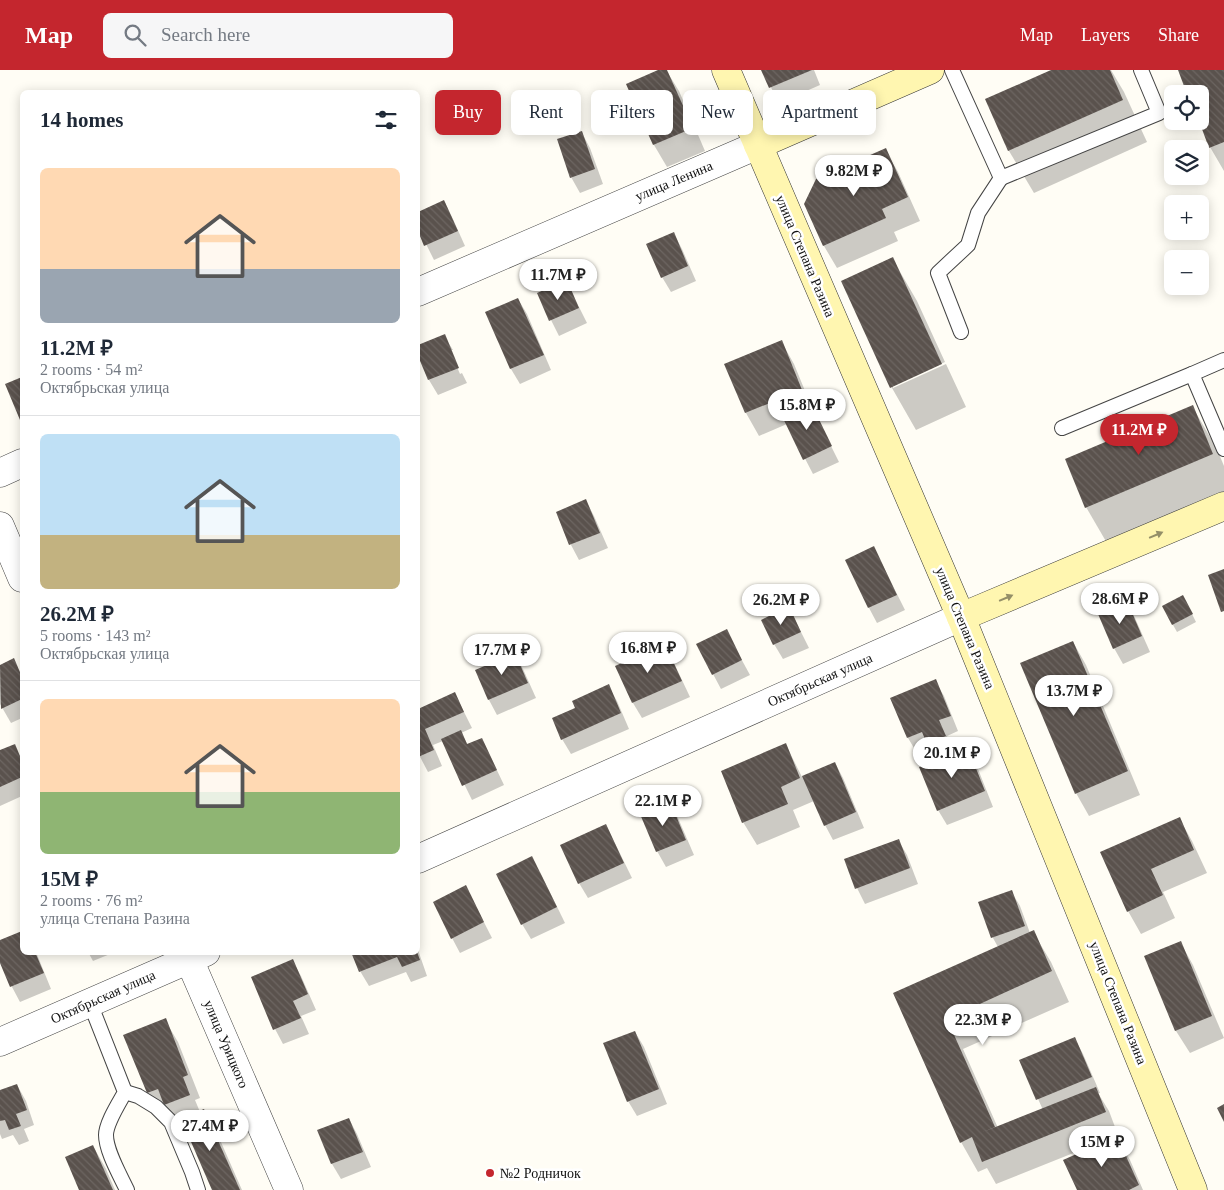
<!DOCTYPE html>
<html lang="en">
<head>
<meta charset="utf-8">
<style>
  :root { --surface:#fff; --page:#f6f6f7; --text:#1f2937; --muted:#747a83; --line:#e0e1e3; --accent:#c4262e }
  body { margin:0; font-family:Georgia,serif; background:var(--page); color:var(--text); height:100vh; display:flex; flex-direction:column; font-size:19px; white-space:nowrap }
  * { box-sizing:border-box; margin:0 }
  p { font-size:16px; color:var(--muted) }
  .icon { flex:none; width:28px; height:28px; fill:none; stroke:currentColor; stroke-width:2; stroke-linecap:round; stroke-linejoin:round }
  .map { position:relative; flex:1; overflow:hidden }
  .side { position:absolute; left:20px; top:20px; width:400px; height:865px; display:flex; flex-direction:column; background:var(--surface); border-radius:8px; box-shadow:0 2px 12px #0003 }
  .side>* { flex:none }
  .top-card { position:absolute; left:435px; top:20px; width:475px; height:45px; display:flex; gap:10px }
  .fabs { position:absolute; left:1164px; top:15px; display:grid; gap:10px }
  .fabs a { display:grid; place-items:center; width:45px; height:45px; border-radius:8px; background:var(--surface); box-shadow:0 2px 12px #0003; font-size:25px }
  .price { position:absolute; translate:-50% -42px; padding:0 11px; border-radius:18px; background:#fff; color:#222; font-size:16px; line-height:32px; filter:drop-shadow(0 1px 2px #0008) }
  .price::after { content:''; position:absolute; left:50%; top:30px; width:15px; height:11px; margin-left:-8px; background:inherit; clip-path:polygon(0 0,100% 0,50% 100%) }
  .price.current { background:var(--accent); color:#fff }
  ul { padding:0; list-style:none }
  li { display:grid; align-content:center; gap:10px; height:265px; padding:0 20px }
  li+li { border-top:1px solid var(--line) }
  li span { display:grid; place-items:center; height:155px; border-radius:8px; color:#555 }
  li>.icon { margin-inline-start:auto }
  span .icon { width:90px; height:90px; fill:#fffc; stroke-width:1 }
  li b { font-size:21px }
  h2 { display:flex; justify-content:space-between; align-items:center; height:60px; padding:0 20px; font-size:21px }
  .pill { padding:0 18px; border-radius:8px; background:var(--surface); box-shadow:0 2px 12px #0003; font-size:18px; line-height:45px }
  .pill.current { background:var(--accent); color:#fff }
  header { display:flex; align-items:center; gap:30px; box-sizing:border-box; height:70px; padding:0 25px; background:var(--accent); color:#fff }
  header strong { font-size:24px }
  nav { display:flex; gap:28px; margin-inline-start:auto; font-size:18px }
  .search { width:350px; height:45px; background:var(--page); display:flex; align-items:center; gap:12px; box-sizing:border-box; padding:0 18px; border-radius:8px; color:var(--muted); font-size:19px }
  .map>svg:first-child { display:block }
  .shadow { fill:#0003 }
  .building { fill:url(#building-back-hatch) }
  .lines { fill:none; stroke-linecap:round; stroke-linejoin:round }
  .lane-casing { stroke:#444; stroke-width:16 }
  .street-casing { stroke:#444; stroke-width:29 }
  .secondary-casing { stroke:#333; stroke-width:29 }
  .lane { stroke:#fff; stroke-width:14 }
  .street { stroke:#fff; stroke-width:28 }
  .secondary { stroke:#fff6b0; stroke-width:28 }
  .oneway { fill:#948f68 }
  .poi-dot { fill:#c4262e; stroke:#fff; stroke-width:2 }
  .labels { text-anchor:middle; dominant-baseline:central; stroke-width:5; stroke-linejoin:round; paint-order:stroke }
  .street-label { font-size:14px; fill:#111; stroke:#fff }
  .poi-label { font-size:14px; fill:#111; stroke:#fff; text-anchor:start }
</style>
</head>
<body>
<header>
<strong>Map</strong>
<div class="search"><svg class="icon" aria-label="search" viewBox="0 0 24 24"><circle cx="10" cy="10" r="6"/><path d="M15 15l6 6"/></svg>Search here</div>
<nav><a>Map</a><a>Layers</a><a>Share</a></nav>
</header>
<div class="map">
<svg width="1224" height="1120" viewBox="0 0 1224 1120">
  <defs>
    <pattern id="building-back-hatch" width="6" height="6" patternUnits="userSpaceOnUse" patternTransform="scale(1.25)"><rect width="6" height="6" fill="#5a524d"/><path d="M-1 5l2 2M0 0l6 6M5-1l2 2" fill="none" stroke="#6d6662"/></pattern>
  </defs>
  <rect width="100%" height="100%" fill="#fffdf5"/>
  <!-- shadow -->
  <g class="shadow">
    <polygon points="661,0 666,0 679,21 705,81 667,97 654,75 628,15"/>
    <polygon points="762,0 814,0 820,15 779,33"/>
    <polygon points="1054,0 1111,0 1124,22 1147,72 1034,123 1009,81 987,30"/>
    <polygon points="1179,0 1224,0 1224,101 1210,77 1200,51 1200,24"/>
    <polygon points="582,63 590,78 603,114 580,123 571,107"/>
    <polygon points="885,80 898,102 920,151 894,162 898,171 837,198 824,176 805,134"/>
    <polygon points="444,131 452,147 465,176 434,190 418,158 418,143"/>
    <polygon points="674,164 682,179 696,211 671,222 662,207"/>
    <polygon points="892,188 917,231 945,292 893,316 893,318 946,294 966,337 916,360 892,318 842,212"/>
    <polygon points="566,211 587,253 559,266 538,224"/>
    <polygon points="518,229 527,244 551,300 520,314 511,299 487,243"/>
    <polygon points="444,266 453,280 450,280 460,304 462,303 467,313 438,325 429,310 418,282 418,277"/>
    <polygon points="781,271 794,294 812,338 839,392 813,404 787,354 759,366 746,343 726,294"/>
    <polygon points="22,309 22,348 21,348 7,315"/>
    <polygon points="1192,336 1217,379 1224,396 1224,432 1111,480 1086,437"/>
    <polygon points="586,431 594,446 608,478 579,490 571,475 557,442"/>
    <polygon points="874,478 905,540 877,553 869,538"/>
    <polygon points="1183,526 1196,552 1177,562 1163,537"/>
    <polygon points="1127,533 1135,548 1150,582 1123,594 1114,578"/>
    <polygon points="789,538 809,578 783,589 774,574"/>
    <polygon points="726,561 750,605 721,619 713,604"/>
    <polygon points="1073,572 1086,595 1140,725 1089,746 1076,723"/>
    <polygon points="665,575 673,591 690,627 642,648 633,633 617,596"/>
    <polygon points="515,584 523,599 536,628 497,645 489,630 476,601"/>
    <polygon points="13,590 22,606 22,648 11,653 0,634 0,596"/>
    <polygon points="935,611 944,626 958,661 947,666 954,682 937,689 930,677 917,683 908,668 892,629"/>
    <polygon points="608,616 617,631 629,659 571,684 562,669 577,638"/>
    <polygon points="455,624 472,658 461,663 468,675 482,669 504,715 472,730 443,671 433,675 442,696 428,702 418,683 418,640"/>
    <polygon points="14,675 22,690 22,726 0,736 0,682"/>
    <polygon points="786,675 802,707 835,693 843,708 864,758 833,770 825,755 814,731 793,740 800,757 757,775 743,752 722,701"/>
    <polygon points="967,679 976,694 993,737 947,755 938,740"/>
    <polygon points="670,733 678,748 694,785 666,797 657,781"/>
    <polygon points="1179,748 1192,771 1207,803 1163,822 1175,848 1141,864 1128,841 1102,783"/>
    <polygon points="606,755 632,808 588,828 579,813"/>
    <polygon points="898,770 907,785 918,814 865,834 857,818 846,790"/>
    <polygon points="540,802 565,853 531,869 522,854"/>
    <polygon points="466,817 492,868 460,883 452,868"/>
    <polygon points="1011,821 1020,836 1030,863 1033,862 1051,892 1069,932 963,979 998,1058 1043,1040 1021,991 1075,969 1083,984 1100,1023 1098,1023 1109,1041 1118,1065 1116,1066 1130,1090 1143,1120 1078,1120 1097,1076 1096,1074 996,1114 987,1098 978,1102 961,1072 894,924 998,877 993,868 980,832"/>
    <polygon points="22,862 22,882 36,882 51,919 20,932 12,917 0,889 0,871"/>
    <polygon points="1180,872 1193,895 1224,968 1190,983 1176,961 1146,887"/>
    <polygon points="418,880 427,906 411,912 406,902 369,916 360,901 353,882 418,882"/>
    <polygon points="88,882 115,882 93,891"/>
    <polygon points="292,890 301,906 316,940 301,946 309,964 283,974 275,959"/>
    <polygon points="165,950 178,972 200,1028 195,1030 200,1042 203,1040 217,1063 242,1120 214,1120 185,1055 179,1057 161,1046 148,1023"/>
    <polygon points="635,962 644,977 667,1034 637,1046 628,1031"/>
    <polygon points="17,1015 26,1031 34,1055 24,1059 29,1071 19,1075 13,1065 2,1069 0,1064 0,1021"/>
    <polygon points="349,1049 357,1064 371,1097 341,1109 332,1094 319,1061"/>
    <polygon points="93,1076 106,1099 115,1120 81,1120"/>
  </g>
  <!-- building -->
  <g class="building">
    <polygon points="658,0 667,0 693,58 653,75 626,14"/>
    <polygon points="761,0 812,0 769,18"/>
    <polygon points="1051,0 1110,0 1123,30 1008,81 985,29"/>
    <polygon points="1178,0 1224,0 1224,72 1209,78 1199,51 1200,51 1200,24 1187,24"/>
    <polygon points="582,61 595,99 570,108 557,69"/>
    <polygon points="886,78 908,127 882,139 886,148 823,176 804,134 816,109"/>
    <polygon points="444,130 458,161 424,176 418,161 418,142"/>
    <polygon points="674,162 688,196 661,208 646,174"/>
    <polygon points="893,187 942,294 890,318 841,211"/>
    <polygon points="567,210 579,238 549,251 537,223"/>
    <polygon points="518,228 544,285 510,299 485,242"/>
    <polygon points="445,264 459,298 428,310 418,286 418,275"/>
    <polygon points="782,270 802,320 745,343 724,294"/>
    <polygon points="22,307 22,349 20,350 5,314"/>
    <polygon points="811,333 832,376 803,390 782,346"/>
    <polygon points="1193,335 1213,384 1085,438 1065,389"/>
    <polygon points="586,429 600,463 569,475 556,442"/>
    <polygon points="874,476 897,525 868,538 845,490"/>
    <polygon points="1224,499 1224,541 1221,542 1208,505"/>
    <polygon points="1183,525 1193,544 1172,555 1162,536"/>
    <polygon points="1127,531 1142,566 1113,579 1098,544"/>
    <polygon points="789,536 801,562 773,575 761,550"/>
    <polygon points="727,559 742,590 712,605 696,574"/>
    <polygon points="1073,571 1128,701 1075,724 1020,593"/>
    <polygon points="665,574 682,611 632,633 615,596"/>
    <polygon points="515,583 528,613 488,630 475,600"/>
    <polygon points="14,588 22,607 22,629 1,639 0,595"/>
    <polygon points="936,609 951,646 939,650 946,666 927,674 922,662 907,668 890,628"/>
    <polygon points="609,614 621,643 561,670 552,648 575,638 572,631"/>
    <polygon points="455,622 464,642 425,659 434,680 418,687 418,639"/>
    <polygon points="461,660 467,674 482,668 497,700 462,716 441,669"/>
    <polygon points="786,673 800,708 781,717 788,734 742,753 721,701"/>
    <polygon points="15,674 22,691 22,707 0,717 0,680"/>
    <polygon points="968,678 985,721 937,741 919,697"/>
    <polygon points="835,692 856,742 824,756 802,706"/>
    <polygon points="670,731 686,770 656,782 640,744"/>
    <polygon points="1180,747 1194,780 1151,799 1163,825 1127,842 1100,782"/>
    <polygon points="606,754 624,793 578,814 560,775"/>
    <polygon points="899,769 910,798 855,819 844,789"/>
    <polygon points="532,786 557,837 521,855 496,804"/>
    <polygon points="466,815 484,852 451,869 433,832"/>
    <polygon points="1012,820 1025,856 991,868 978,832"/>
    <polygon points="1034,860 1052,901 947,949 995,1057 983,1062 1096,1017 1106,1042 982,1092 972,1067 960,1073 893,923"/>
    <polygon points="22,861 22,882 35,882 44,903 10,917 0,893 0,870"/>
    <polygon points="1181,871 1212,946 1175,961 1144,886"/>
    <polygon points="351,882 417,882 420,890 402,897 397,887 359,902"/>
    <polygon points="293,889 308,924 293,931 301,948 273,960 251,907"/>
    <polygon points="166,948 188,1005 183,1007 190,1025 164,1035 158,1019 147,1023 123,965"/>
    <polygon points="635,961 659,1019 627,1032 603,973"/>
    <polygon points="1075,967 1092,1007 1036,1030 1019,990"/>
    <polygon points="17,1014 27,1040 16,1044 21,1056 9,1060 5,1050 0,1051 0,1020"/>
    <polygon points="1224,1034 1224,1052 1217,1038"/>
    <polygon points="204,1039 240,1120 212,1120 181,1049"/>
    <polygon points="349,1048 363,1082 331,1094 317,1060"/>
    <polygon points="1117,1066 1139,1115 1129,1120 1077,1120 1063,1090"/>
    <polygon points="93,1075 113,1120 79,1120 65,1087"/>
  </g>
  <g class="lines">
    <defs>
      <g id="lane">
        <polyline points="952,0 1001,108 1159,43 1141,0"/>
        <polyline points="961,262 938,203 968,175 978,143 1001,108"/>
        <polyline points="1224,290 1192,304 1224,379"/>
        <polyline points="1062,358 1192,304"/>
        <path d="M90,933l35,89c-6,11 -19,31 -19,43 0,16 14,40 21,55"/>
        <polyline points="125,1022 138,1026 156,1037 171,1052 192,1102 198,1120"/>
      </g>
      <g id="street">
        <polyline points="418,222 758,75"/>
        <polyline points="0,403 22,393"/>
        <polyline points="0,456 22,508"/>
        <polyline points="418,789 961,547"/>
        <polyline points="186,882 289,1120"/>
        <polyline points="0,972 206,882"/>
      </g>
      <g id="secondary">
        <polyline points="726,0 961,547 1193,1120"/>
        <polyline points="758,75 930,0"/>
        <polyline points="961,547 1224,436"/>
      </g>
    </defs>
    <!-- lane casing -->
    <use href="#lane" class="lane-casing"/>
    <!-- street casing -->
    <use href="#street" class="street-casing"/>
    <!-- secondary casing -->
    <use href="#secondary" class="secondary-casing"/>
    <!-- lane -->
    <use href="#lane" class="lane"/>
    <!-- street -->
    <use href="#street" class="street"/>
    <!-- secondary -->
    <use href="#secondary" class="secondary"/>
  </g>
  <!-- one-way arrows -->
  <defs><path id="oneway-solid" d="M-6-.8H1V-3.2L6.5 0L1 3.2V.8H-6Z" transform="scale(1.25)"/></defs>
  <g class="oneway">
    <use href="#oneway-solid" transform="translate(1156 465) rotate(-23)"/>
    <use href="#oneway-solid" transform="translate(1006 528) rotate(-23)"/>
  </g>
  <!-- markers -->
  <circle class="poi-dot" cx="490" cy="1103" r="5"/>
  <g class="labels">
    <!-- street labels -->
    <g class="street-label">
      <text transform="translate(674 111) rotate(-23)">улица Ленина</text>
      <text transform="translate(805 186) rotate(67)">улица Степана Разина</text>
      <text transform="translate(965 558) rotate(67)">улица Степана Разина</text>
      <text transform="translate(820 610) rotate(-24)">Октябрьская улица</text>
      <text transform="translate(103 927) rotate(-24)">Октябрьская улица</text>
      <text transform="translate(1118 933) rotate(68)">улица Степана Разина</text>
      <text transform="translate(226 974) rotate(67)">улица Урицкого</text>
    </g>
    <!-- poi labels -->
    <g class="poi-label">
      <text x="500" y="1103">№2 Родничок</text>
    </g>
  </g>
</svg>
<div class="fabs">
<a><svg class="icon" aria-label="locate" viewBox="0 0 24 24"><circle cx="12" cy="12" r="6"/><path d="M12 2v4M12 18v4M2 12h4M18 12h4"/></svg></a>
<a><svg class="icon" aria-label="layers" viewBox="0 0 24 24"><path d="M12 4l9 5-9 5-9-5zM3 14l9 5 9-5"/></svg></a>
<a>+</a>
<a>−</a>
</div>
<b class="price" style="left:854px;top:127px">9.82M ₽</b>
<b class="price" style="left:558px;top:231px">11.7M ₽</b>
<b class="price" style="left:807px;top:361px">15.8M ₽</b>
<b class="price current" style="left:1139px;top:386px">11.2M ₽</b>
<b class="price" style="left:1120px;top:555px">28.6M ₽</b>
<b class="price" style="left:781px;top:556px">26.2M ₽</b>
<b class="price" style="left:648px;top:604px">16.8M ₽</b>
<b class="price" style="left:502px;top:606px">17.7M ₽</b>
<b class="price" style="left:1074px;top:647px">13.7M ₽</b>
<b class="price" style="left:952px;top:709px">20.1M ₽</b>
<b class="price" style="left:663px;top:757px">22.1M ₽</b>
<b class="price" style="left:983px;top:976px">22.3M ₽</b>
<b class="price" style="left:210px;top:1082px">27.4M ₽</b>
<b class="price" style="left:1102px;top:1098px">15M ₽</b>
<div class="top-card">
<a class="pill current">Buy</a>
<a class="pill">Rent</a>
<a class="pill">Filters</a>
<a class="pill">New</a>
<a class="pill">Apartment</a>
</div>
<section class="side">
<h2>14 homes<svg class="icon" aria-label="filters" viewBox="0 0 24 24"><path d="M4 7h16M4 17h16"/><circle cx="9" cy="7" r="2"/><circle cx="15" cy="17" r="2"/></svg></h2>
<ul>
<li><span style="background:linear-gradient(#ffd9b3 65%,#9aa5b1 0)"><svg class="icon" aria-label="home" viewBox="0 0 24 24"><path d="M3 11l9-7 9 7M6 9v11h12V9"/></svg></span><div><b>11.2M ₽</b><p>2 rooms · 54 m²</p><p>Октябрьская улица</p></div></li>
<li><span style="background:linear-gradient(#bfe0f5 65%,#c2b280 0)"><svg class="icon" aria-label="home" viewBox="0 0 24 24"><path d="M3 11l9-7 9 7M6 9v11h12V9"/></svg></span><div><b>26.2M ₽</b><p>5 rooms · 143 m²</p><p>Октябрьская улица</p></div></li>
<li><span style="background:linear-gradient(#ffd9b3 60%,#8fb573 0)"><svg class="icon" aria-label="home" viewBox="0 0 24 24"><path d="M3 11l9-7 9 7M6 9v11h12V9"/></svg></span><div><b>15M ₽</b><p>2 rooms · 76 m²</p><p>улица Степана Разина</p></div></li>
</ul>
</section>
</div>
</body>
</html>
